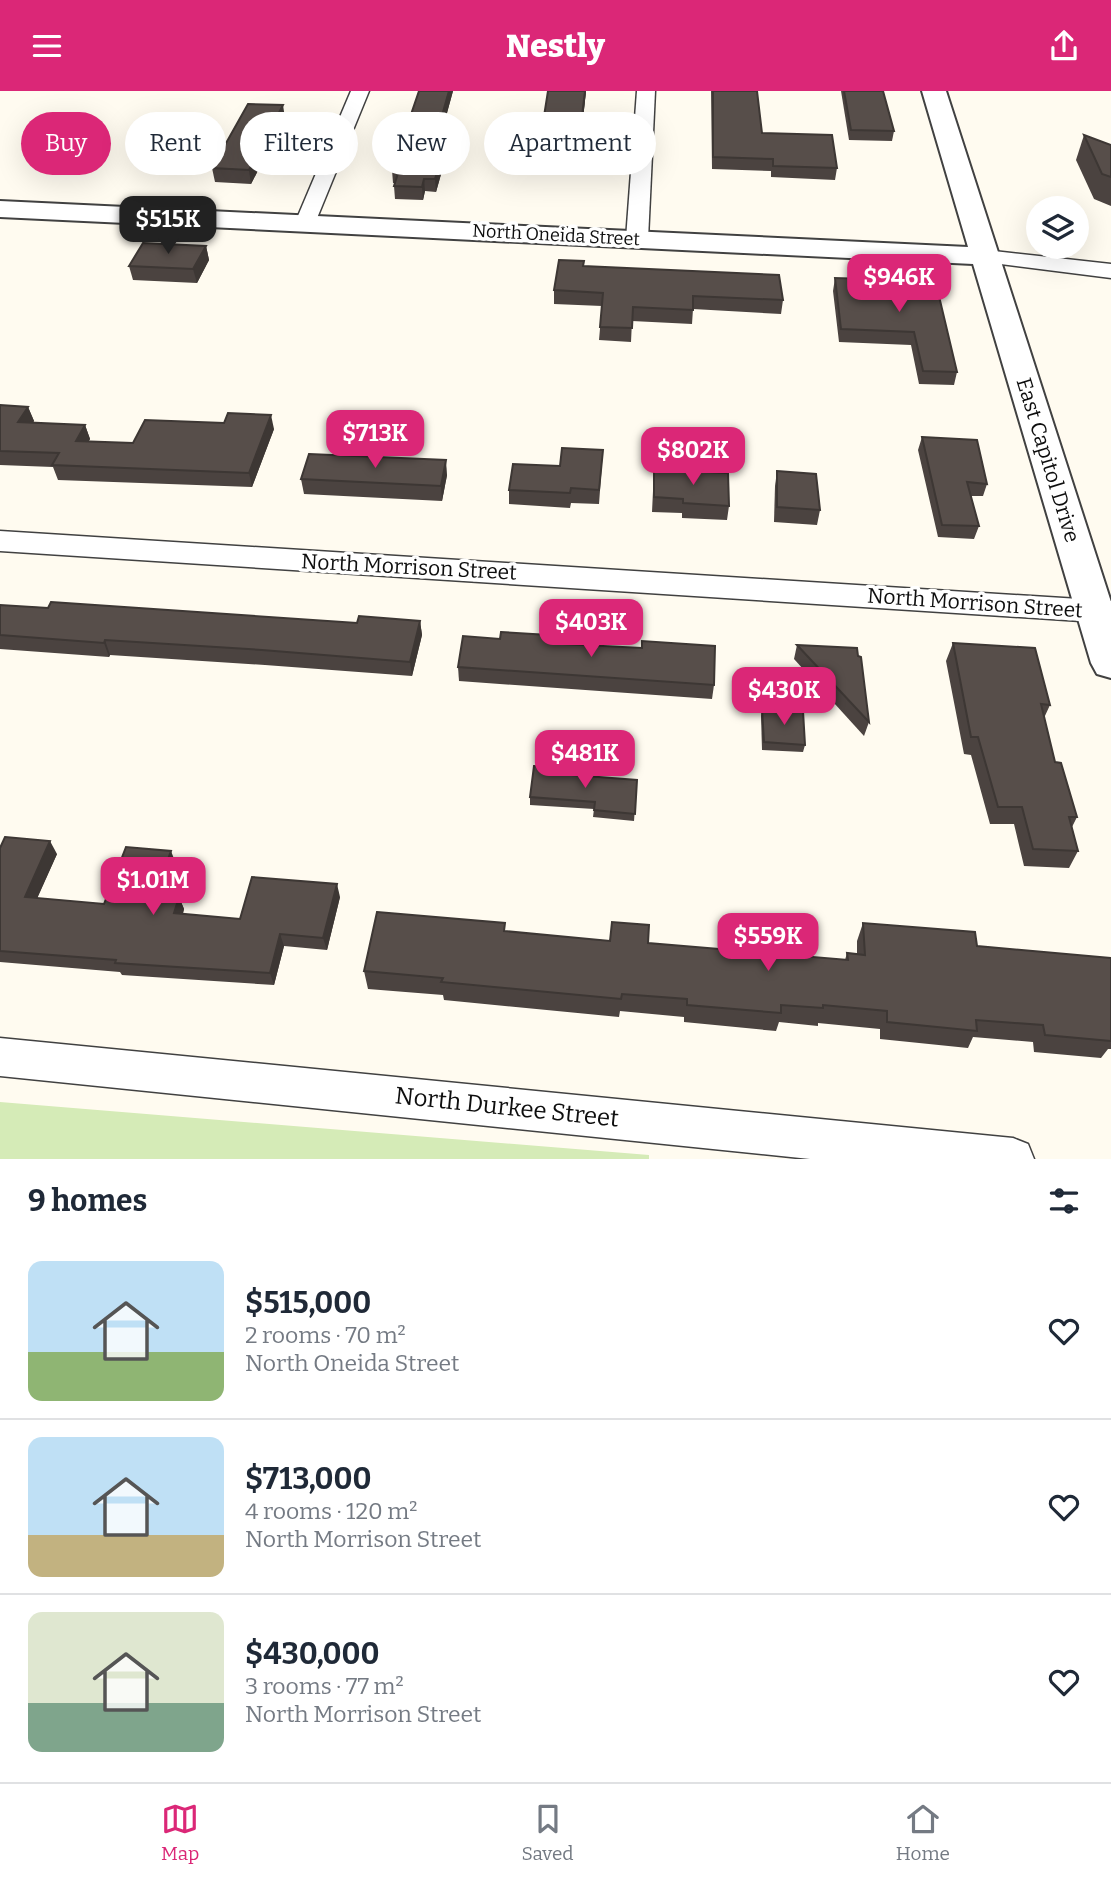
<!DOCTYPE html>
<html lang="en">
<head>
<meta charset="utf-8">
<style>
  :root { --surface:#fff; --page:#f6f6f7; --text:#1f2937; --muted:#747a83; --line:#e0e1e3; --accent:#db2777 }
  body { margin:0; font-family:Bitter,serif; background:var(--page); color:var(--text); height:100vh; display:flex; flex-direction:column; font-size:26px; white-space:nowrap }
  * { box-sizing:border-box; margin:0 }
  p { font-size:23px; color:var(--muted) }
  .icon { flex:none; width:38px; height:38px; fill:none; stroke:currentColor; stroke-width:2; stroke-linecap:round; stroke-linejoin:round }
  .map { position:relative; height:1068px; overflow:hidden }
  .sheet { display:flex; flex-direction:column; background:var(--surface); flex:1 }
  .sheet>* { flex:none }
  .hud { position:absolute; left:21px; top:21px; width:700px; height:63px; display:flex; gap:14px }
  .controls { position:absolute; left:1026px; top:105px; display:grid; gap:14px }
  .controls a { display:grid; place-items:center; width:63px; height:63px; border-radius:50%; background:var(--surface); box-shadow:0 7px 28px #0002; font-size:35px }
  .price { position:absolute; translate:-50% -60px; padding:0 16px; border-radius:14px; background:var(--accent); color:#fff; font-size:23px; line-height:46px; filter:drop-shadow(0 2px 4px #0008) }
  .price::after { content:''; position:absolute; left:50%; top:42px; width:21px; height:16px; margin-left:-10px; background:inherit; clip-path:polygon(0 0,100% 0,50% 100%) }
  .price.current { background:#222; color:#fff }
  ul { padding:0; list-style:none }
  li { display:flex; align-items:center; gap:21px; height:175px; padding:0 28px }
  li+li { border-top:2px solid var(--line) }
  li span { display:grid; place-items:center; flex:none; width:196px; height:140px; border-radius:14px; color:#555 }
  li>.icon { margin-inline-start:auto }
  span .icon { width:84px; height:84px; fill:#fffc; stroke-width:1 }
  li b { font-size:30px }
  h2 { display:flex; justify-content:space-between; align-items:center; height:84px; padding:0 28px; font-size:30px }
  .chip { padding:0 24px; border-radius:32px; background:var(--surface); box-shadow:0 7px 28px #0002; font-size:24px; line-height:63px }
  .chip.current { background:var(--accent); color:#fff }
  header { display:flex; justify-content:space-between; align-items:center; height:91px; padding:0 28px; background:var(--accent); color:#fff; font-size:32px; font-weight:800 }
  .tabs { display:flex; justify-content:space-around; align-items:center; height:98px; border-top:2px solid var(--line); background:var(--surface); font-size:19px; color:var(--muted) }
  .tabs a { display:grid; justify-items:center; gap:4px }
  .tabs .current { color:var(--accent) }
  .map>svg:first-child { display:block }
  .green { fill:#d5ebb7 }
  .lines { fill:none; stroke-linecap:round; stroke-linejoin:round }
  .minor-casing { stroke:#414141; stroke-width:3 }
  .tertiary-casing { stroke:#414141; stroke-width:4 }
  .minor { fill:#fff; fill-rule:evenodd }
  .tertiary { fill:#fff; fill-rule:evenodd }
  .wall { fill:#4b4340 }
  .shaded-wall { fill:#3d3734 }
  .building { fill:#574e4a; stroke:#3d3734; stroke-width:2 }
  .labels { text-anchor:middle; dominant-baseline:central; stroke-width:7; stroke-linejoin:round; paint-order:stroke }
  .far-street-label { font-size:18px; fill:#0e0e0e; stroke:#fff }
  .street-label { font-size:21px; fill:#0e0e0e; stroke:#fff }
  .near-street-label { font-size:24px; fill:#0e0e0e; stroke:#fff }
</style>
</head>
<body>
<header><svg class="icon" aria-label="menu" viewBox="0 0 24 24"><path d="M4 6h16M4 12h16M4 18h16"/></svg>Nestly<svg class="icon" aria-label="share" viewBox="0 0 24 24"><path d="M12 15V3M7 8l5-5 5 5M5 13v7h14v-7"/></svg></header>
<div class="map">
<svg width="1111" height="1068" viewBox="0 0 1111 1068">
  <rect width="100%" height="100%" fill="#fffbf0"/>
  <!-- green -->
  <polygon class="green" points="0,1011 649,1064 649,1068 0,1068"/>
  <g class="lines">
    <defs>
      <g id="minor">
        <polygon points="351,0 369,0 315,132 312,136 298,136 295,132"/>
        <polygon points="637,0 655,0 648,148 644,152 630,152 626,148"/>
        <polygon points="985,159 1111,173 1111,187 977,170 974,165 977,160"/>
        <polygon points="0,440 1111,510 1111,532 0,460"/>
        <polygon points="0,947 1013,1047 1028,1053 1034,1068 810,1068 0,985"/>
      </g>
      <polygon id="tertiary" points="922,0 946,0 1111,511 1111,587 1097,583 1091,572 973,173 0,126 0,110 968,156"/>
    </defs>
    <!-- minor casing -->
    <use href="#minor" class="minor-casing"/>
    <!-- tertiary casing -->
    <use href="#tertiary" class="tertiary-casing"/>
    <!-- minor -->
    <use href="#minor" class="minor"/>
    <!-- tertiary -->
    <use href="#tertiary" class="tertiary"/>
  </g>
  <!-- wall -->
  <g class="wall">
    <polygon points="419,0 453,0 443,36 451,48 436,101 425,100 423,109 395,108 394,95 395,92 393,92 392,79"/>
    <polygon points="548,0 586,0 580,56 577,56 575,72 539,70 539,57"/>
    <polygon points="711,0 757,0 762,42 837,77 835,89 771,86 771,80 712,78"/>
    <polygon points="841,0 883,0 894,40 892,50 849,49"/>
    <polygon points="285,27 251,93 215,91 212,77"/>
    <polygon points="1084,44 1111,54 1111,115 1094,108 1076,69"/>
    <polygon points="206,155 209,169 197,192 133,189 129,175"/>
    <polygon points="584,170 584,175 783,209 781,223 693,218 692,233 632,230 631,251 599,249 602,215 554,213 554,199"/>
    <polygon points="899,181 933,201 957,281 954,294 919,293 911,254 839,251 833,200 835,187 898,189"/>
    <polygon points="0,314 28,316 34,330 32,332 85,334 90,348 88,351 133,352 274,338 252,396 58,389 53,376 0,374"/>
    <polygon points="922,346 987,393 983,405 971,405 979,435 974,448 938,446 918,359"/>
    <polygon points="603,359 599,413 571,412 570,417 509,413 509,399 560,375"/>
    <polygon points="654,379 729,415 727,429 682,427 682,422 652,421"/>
    <polygon points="777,380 820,419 817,434 774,431 775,395"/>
    <polygon points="447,384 442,410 304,403 301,388"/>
    <polygon points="0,514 357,532 420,530 422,544 412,585 265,574 110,564 109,566 0,558"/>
    <polygon points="953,552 1050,614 1044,627 1055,671 1077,726 1072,736 1078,760 1069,777 1024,775 1014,733 990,733 971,664 964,663 946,570"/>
    <polygon points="565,553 714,594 712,608 459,590 458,576"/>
    <polygon points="797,554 858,565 869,631 864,645 794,568"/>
    <polygon points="762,618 805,654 803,661 762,659 761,625"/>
    <polygon points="561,683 637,689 634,730 593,726 594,718 530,714 530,706"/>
    <polygon points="0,757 57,763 37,807 104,813 176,773 164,805 179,806 184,818 183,823 240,828 340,806 327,859 284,855 274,894 122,884 120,881 0,871"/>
    <polygon points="863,832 977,855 1111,867 1111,958 1108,958 1101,967 1034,961 1033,951 973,946 968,957 880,948 880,938 818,932 818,935 779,931 776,940 684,931 684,926 620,920 619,926 444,909 443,904 368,898 364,880 505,841 845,869 847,862 857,863 857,850"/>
  </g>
  <!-- shaded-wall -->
  <g class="shaded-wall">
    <polygon points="449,0 453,0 440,48 439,35"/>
    <polygon points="585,0 586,0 580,56 580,42"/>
    <polygon points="283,14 285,27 251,93 249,79"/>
    <polygon points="450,36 451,48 436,101 435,88"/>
    <polygon points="577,42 577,56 575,72 575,58"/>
    <polygon points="424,88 425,100 423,109 422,96"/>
    <polygon points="206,155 209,169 197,192 193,178"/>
    <polygon points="28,316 34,330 24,346 18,331"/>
    <polygon points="271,324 274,338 252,396 249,382"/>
    <polygon points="85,334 90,348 81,364 76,350"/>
    <polygon points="446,369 447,384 442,410 441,395"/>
    <polygon points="420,530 422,544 412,585 410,571"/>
    <polygon points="105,549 110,564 109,566 104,552"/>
    <polygon points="50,750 57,763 32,819 25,806"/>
    <polygon points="171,760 176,773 160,816 155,804"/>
    <polygon points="337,793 340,806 327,859 323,847"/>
    <polygon points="179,806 184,818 179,834 174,822"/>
    <polygon points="280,843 284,855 274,894 270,882"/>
  </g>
  <!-- building -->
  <g class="building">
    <polygon points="419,0 449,0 439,35 450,36 435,88 424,88 422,96 394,95 399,79 392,79"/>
    <polygon points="548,0 585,0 580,42 577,42 575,58 539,57"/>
    <polygon points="713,0 757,0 762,42 832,44 837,77 773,75 773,68 713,66"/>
    <polygon points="844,0 883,0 894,40 851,39"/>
    <polygon points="248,13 283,14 249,79 212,77"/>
    <polygon points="1084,44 1111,54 1111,86 1102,83"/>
    <polygon points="143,152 206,155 193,178 129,175"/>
    <polygon points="559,169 584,170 583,175 779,184 783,209 693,205 693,219 633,216 632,237 600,236 603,202 554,199"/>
    <polygon points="899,181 929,183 933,201 938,201 957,281 923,280 914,241 841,238 835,187 901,189"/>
    <polygon points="0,314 28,316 18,331 85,334 76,350 133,352 145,329 224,332 228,322 271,324 249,382 52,374 59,362 0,360"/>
    <polygon points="922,346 977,349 987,393 967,391 979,435 942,434"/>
    <polygon points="562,357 603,359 599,399 571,397 570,402 509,399 513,373 560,375"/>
    <polygon points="309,363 446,369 441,395 301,388"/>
    <polygon points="654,379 728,382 729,415 683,412 683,408 654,406"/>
    <polygon points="777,380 816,383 820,419 777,416"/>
    <polygon points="51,511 357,532 359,525 420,530 410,571 262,559 105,549 104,552 0,544 0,514 48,517"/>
    <polygon points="501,541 565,545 564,553 642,557 642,550 715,555 714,594 458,576 463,545 500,548"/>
    <polygon points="953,552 1035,557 1050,614 1041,613 1055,671 1061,672 1077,726 1069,726 1078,760 1033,758 1022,716 998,716 978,646 971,646"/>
    <polygon points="797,554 857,557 858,565 861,566 869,631"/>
    <polygon points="762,618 803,620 805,654 764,651"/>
    <polygon points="534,675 561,677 560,683 637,689 635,723 594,719 595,711 530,706"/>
    <polygon points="5,746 50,750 25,806 104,813 126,756 171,760 155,804 179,806 174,822 240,828 252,786 337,793 323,847 280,843 270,882 115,872 116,869 0,860 0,757"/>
    <polygon points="377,821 505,832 504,840 610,850 612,831 649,834 648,852 848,869 847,862 865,864 863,832 975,841 977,855 1111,867 1111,950 1045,944 1043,934 976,929 977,940 887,931 887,920 823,914 823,917 781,914 781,922 687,914 687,908 622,903 621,908 441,891 443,887 364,880"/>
  </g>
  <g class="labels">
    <!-- far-street labels -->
    <g class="far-street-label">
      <text transform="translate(556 144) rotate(3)">North Oneida Street</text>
    </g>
    <!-- street labels -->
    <g class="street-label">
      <text transform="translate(1048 369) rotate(73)">East Capitol Drive</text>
      <text transform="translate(409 476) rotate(3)">North Morrison Street</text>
      <text transform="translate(975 512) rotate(4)">North Morrison Street</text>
    </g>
    <!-- near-street labels -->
    <g class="near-street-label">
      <text transform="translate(507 1016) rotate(6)">North Durkee Street</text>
    </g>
  </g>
</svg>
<div class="controls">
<a><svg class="icon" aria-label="layers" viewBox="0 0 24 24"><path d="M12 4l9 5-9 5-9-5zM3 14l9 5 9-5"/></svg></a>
</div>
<b class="price current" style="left:168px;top:165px">$515K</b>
<b class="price" style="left:899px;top:223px">$946K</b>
<b class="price" style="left:375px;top:379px">$713K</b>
<b class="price" style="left:693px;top:396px">$802K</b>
<b class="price" style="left:591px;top:568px">$403K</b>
<b class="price" style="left:784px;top:636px">$430K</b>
<b class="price" style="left:585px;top:699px">$481K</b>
<b class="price" style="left:153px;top:826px">$1.01M</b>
<b class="price" style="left:768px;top:882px">$559K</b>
<div class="hud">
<a class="chip current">Buy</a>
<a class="chip">Rent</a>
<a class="chip">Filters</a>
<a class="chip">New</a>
<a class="chip">Apartment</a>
</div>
</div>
<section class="sheet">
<h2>9 homes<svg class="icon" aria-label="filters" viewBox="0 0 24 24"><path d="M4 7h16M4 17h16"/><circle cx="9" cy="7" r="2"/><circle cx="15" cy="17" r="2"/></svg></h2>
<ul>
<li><span style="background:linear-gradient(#bfe0f5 65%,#8fb573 0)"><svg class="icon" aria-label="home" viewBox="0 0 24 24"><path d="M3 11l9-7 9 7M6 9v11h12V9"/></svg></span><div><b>$515,000</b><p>2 rooms · 70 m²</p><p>North Oneida Street</p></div><svg class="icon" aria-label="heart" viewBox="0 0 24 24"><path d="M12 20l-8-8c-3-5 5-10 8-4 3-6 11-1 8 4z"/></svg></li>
<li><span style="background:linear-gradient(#bfe0f5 70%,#c2b280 0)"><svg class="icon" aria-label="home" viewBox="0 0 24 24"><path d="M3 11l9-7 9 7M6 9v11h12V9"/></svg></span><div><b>$713,000</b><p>4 rooms · 120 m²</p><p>North Morrison Street</p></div><svg class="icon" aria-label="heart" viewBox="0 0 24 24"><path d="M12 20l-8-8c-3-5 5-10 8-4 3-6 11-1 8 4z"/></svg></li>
<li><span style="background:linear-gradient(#dfe7d0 65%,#7fa58c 0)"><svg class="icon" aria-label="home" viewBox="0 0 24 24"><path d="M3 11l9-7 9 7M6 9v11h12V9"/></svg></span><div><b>$430,000</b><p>3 rooms · 77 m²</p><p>North Morrison Street</p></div><svg class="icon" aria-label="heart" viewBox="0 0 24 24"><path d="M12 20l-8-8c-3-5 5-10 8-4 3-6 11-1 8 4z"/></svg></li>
</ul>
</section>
<nav class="tabs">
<a class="current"><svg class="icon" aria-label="map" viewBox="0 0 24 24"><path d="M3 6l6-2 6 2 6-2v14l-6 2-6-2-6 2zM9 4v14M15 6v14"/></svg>Map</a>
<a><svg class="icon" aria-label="saved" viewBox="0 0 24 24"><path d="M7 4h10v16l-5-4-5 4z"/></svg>Saved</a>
<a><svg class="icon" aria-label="home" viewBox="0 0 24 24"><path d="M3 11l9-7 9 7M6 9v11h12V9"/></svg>Home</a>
</nav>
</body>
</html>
